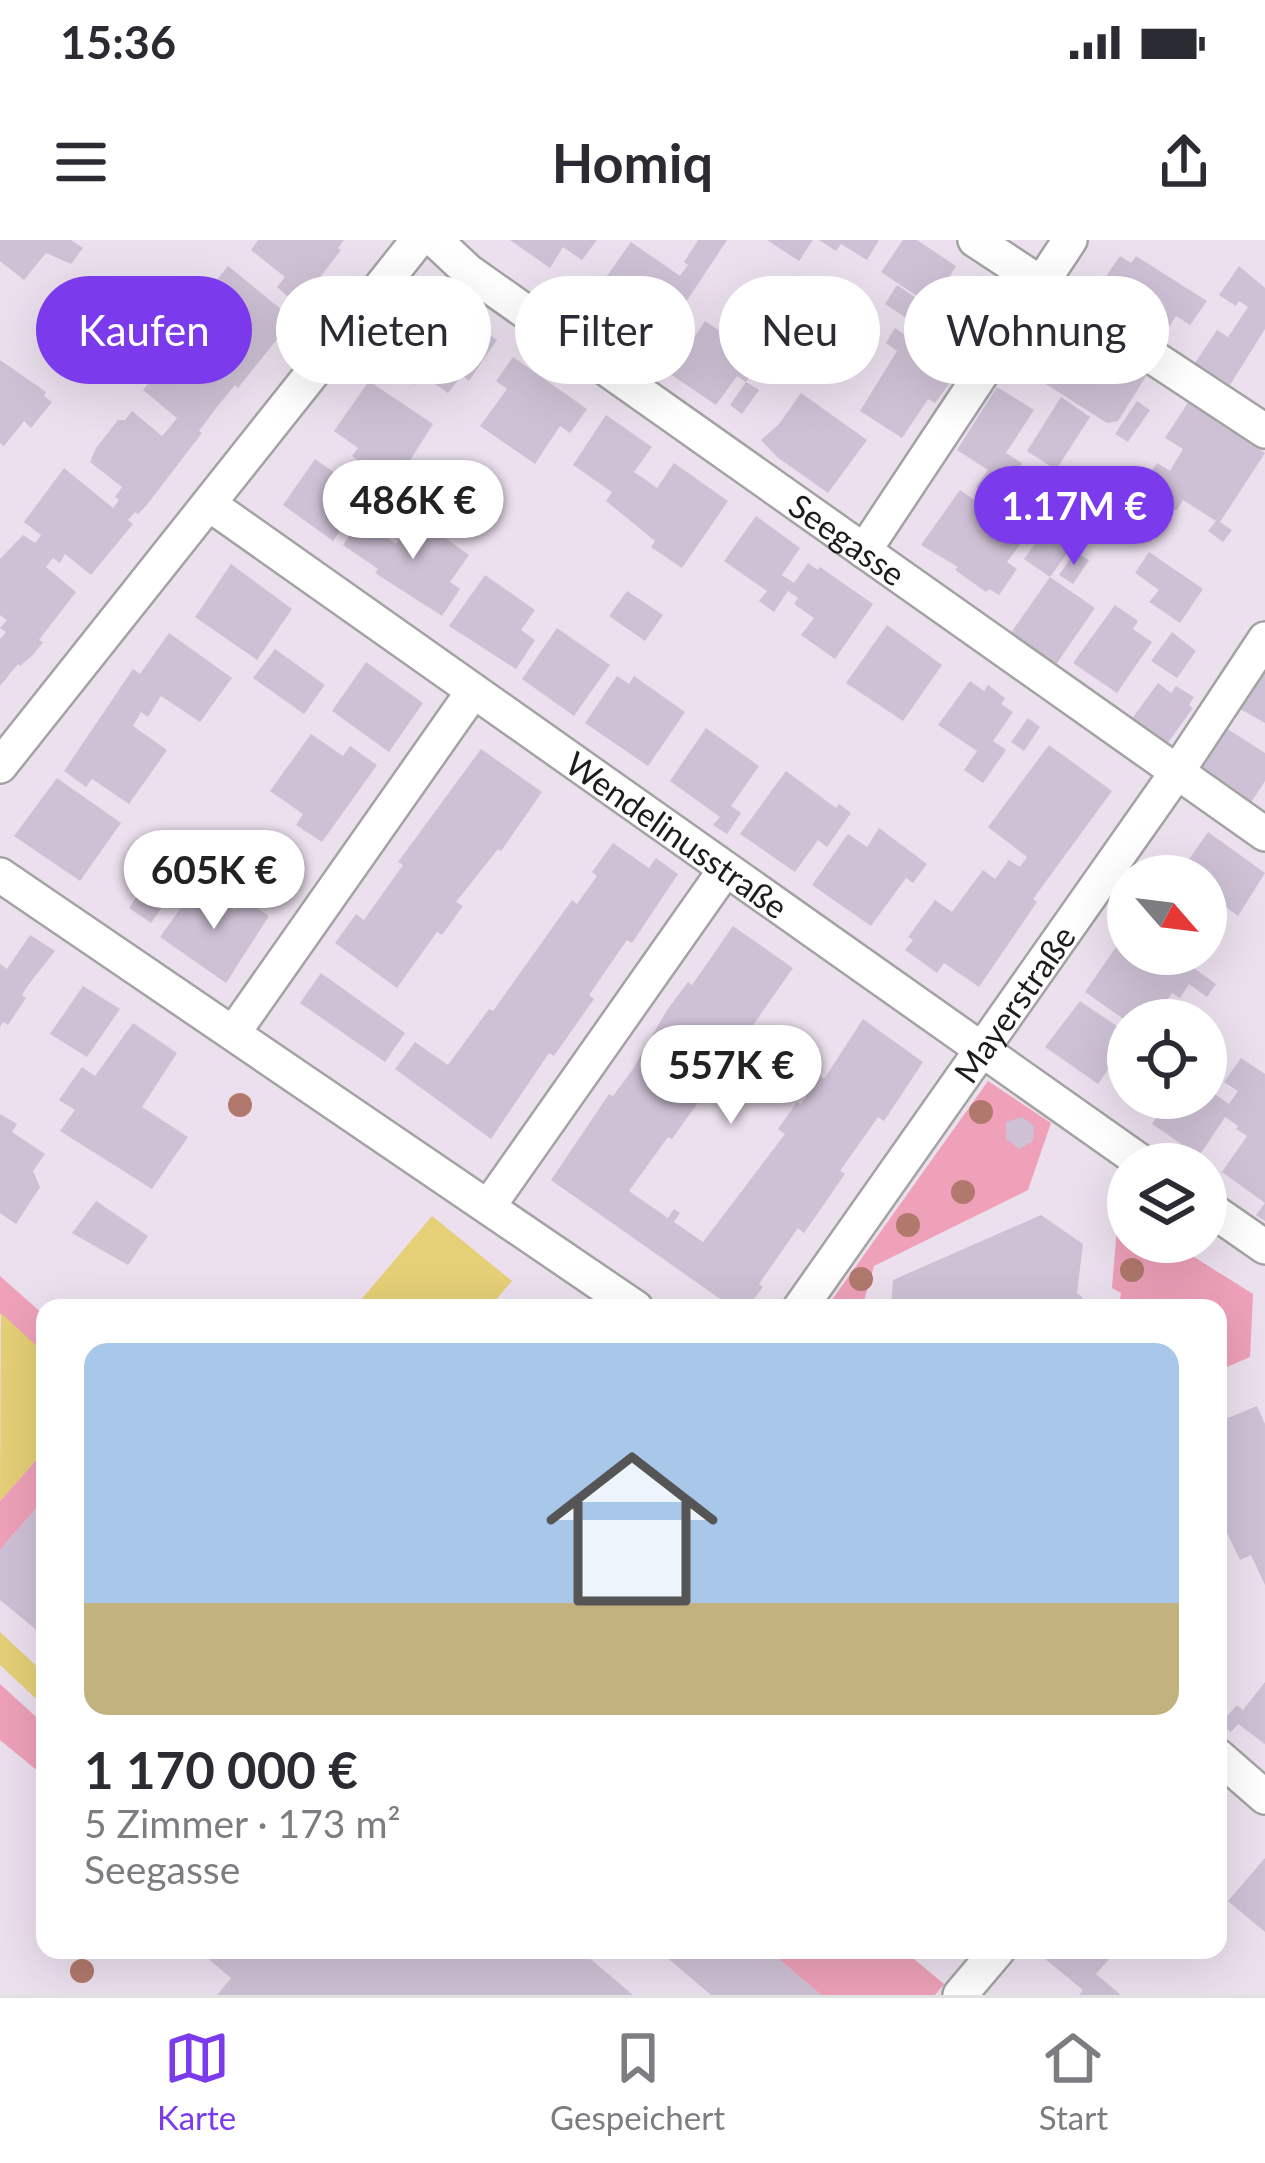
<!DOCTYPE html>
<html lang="de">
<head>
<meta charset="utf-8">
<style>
  :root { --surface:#fff; --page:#f7f7f7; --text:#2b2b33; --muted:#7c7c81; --line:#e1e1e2; --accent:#7c3aed }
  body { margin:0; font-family:Lato,sans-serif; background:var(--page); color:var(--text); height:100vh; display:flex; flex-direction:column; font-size:45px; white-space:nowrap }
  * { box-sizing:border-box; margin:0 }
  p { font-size:39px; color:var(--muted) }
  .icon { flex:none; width:66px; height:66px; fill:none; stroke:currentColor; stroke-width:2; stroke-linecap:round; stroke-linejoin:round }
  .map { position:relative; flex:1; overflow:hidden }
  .sheet { position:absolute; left:36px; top:1059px; width:1191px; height:660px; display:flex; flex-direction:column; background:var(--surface); border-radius:24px; box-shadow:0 12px 48px #0002 }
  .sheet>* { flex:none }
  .guide { position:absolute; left:36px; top:36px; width:1194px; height:108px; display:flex; gap:24px }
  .needle { width:78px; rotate:118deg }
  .tools { position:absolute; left:1107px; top:615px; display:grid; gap:24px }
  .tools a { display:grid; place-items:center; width:120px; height:120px; border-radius:50%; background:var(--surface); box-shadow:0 12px 48px #0002; font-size:60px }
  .price { position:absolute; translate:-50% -102px; padding:0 27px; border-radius:42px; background:#fff; color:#222; font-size:39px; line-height:78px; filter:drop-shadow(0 3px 6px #0008) }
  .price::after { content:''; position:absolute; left:50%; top:72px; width:36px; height:27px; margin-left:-18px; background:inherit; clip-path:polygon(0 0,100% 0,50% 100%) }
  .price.on { background:var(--accent); color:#fff }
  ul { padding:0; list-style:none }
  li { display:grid; align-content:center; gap:24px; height:636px; padding:0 48px }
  li span { display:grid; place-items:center; height:372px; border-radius:24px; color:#555 }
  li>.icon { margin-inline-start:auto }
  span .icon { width:216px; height:216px; fill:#fffc; stroke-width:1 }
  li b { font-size:51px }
  .pill { padding:0 42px; border-radius:54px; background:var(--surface); box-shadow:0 12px 48px #0002; font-size:42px; line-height:108px }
  .pill.on { background:var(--accent); color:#fff }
  .status { display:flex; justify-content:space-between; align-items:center; height:84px; padding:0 60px; background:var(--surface); direction:ltr }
  .status svg { height:33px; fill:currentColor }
  header { display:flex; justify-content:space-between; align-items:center; height:156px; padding:0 48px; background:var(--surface); font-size:54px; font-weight:700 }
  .tab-bar { display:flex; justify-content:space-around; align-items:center; height:168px; border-top:3px solid var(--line); background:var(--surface); font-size:33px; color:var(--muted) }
  .tab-bar a { display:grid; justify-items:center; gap:6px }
  .tab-bar .on { color:var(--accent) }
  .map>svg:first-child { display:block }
  .grass { fill:#eea1b9 }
  .pitch { fill:#e5cf77 }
  .building { fill:#cec1d5 }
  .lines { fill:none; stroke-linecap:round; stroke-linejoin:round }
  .street-casing { stroke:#a3a3a3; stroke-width:38 }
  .street { stroke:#fff; stroke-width:33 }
  .tree { fill:#b1796d }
  .labels { text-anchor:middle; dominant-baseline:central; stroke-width:12; stroke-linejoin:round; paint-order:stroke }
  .street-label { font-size:33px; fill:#1c1c1c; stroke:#fff }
</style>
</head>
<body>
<div class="status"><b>15:36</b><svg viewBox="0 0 49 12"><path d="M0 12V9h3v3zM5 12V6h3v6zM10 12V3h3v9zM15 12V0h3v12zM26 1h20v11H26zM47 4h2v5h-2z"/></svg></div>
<header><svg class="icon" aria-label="menu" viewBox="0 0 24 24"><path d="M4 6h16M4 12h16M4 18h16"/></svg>Homiq<svg class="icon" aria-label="share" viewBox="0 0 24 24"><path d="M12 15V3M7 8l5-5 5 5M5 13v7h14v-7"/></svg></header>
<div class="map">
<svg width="1265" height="1755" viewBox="0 0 1265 1755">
  <rect width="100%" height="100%" fill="#ece0ee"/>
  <!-- grass -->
  <g class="grass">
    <polygon points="988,841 1051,883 1028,950 874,1026 862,1068 829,1064"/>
    <polygon points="1128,971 1128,1002 1170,1002 1253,1054 1250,1117 1218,1131 1218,1068 1119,1068 1121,1053 1112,1048 1117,987"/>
    <polygon points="0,1036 45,1076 45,1114 0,1074"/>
    <polygon points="45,1210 45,1258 0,1310 0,1261"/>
    <polygon points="0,1444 45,1485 45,1537 0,1500"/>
    <polygon points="768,1710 903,1710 944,1744 935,1755 821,1755"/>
  </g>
  <!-- pitch -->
  <g class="pitch">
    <polygon points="432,976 512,1041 489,1068 354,1068"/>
    <polygon points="1,1073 45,1114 45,1210 0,1261"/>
    <polygon points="0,1392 45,1434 45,1467 0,1425"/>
  </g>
  <!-- building -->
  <g class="building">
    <polygon points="0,0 71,0 83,8 71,24 46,13 24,40 0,21"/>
    <polygon points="258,0 344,0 338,8 341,10 307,54 311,57 301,68 277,47 285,37 251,10"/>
    <polygon points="510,0 597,0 582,20 563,7 550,28"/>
    <polygon points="698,0 727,0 680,71 667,62 650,86 597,50 631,2 680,36 688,25 684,22"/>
    <polygon points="767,0 813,0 799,21"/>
    <polygon points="819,0 879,0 867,20 841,4 836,11"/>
    <polygon points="903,0 917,0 956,26 932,66 881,32"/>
    <polygon points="1120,16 1131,23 1136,16 1207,61 1190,85 1176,76 1166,92 1109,53 1116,43 1106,36"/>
    <polygon points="228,26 293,79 238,148 235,145 216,168 199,191 202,193 146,266 138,274 135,272 128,280 133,284 91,335 65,314 60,323 53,318 46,327 76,352 39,400 43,402 33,415 20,426 18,424 0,446 0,399 6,392 0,388 7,380 0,375 0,319 23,295 35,303 41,295 24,282 64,228 113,268 119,260 115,257 122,247 90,222 96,208 118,180 125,180 132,171 162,196 170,187 177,178 143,150 184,100 217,128 225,118 222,116 231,105 190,73"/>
    <polygon points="1239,26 1265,48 1265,89 1230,145 1195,123 1217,90 1228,97 1248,67 1239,61 1236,66 1219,55"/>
    <polygon points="897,45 928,66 917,85 885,64"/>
    <polygon points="815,51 879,96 853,135 787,90"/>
    <polygon points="432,54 497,100 469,141 462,135 448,153 422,135 416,145 376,118 404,78 412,83"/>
    <polygon points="705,81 751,112 754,107 765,115 746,142 759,150 742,174 730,165 746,142 737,136 716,165 670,134"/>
    <polygon points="1066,84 1146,136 1118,181 1107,183 1038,139 1036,128"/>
    <polygon points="895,88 924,108 936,91 971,114 935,163 928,159 902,198 860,171 897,111 886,103"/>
    <polygon points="513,117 587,169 570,193 560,186 535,224 480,186 507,149 496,141"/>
    <polygon points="0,120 46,152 44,156 52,162 31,188 24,181 4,206 0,203"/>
    <polygon points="369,141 433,184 393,247 352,216 358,208 334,191"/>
    <polygon points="997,147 1034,170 1006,213 1022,223 1009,244 1045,265 1033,285 976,247 988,230 957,210"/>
    <polygon points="801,153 867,200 828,253 777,217 761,200 779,184"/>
    <polygon points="1061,157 1090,177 1056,230 1027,211"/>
    <polygon points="1137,161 1150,170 1128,202 1115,194"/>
    <polygon points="1189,161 1265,213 1220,282 1232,290 1223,302 1208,291 1216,281 1183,260 1176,271 1141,247 1157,223 1170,231 1183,209 1165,198"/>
    <polygon points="606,175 652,207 634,232 646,240 657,248 674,223 728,261 682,328 651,307 655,301 606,261 612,252 573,225"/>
    <polygon points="315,219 366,255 333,301 283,265"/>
    <polygon points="960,250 1026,296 1007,322 1017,329 999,355 989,349 986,352 955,330 958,327 921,305"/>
    <polygon points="756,276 800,308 782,335 794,343 808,323 818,330 820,327 873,364 835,419 801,395 814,378 794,364 798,358 788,351 774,372 759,361 767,351 724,321"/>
    <polygon points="415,277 469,315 450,342 460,349 442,376 375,333 378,329 343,305 360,280 396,304"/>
    <polygon points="1044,291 1070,309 1050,337 1024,319"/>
    <polygon points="1075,312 1089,320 1073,344 1059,335"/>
    <polygon points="1149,312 1203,349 1180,383 1149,362 1159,350 1135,333"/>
    <polygon points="231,324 292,369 257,420 195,377"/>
    <polygon points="485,335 535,370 521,390 535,400 516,429 449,386"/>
    <polygon points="1050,337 1095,368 1055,426 1010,394"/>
    <polygon points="627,351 663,375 645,401 609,376"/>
    <polygon points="1115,365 1138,381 1133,389 1152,402 1117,453 1073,423"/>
    <polygon points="887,385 942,425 903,481 846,443"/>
    <polygon points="557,388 610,425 574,476 522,439"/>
    <polygon points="1172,392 1196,411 1177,438 1151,421"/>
    <polygon points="169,393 232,438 200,482 161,456 148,477 141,472 133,486 167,510 129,564 92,539 86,547 64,531 133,429 140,434"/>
    <polygon points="275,409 325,445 304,474 253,438"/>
    <polygon points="366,422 423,463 389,512 332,471"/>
    <polygon points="1265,430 1265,483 1240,469"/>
    <polygon points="617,436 629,444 634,436 685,472 648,526 585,483"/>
    <polygon points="970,441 984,451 988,445 1005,458 1001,464 1013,472 993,501 1006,510 983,543 964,530 977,511 938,485"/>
    <polygon points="1158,443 1171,453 1176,446 1194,457 1189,465 1193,468 1167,504 1131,480"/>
    <polygon points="1028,478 1040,487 1024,511 1011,502"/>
    <polygon points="706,488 759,526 731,566 741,573 727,594 713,585 720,577 670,541"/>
    <polygon points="1226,488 1265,513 1265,541 1250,564 1198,531"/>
    <polygon points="311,494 343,516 350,506 377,525 322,602 296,585 303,574 270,551"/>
    <polygon points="1049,505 1112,551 1044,644 1033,659 1037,662 979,747 944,723 937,733 905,710 913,700 908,697 935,660 952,672 983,630 995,639 1009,620 1020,627 1027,617 988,587"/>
    <polygon points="481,509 542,552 501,611 498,609 456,662 463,666 442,695 437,692 397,748 335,703 356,674 364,680 403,625 398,622"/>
    <polygon points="786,531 836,568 839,564 851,573 827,607 818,600 795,632 740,594"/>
    <polygon points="57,538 121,583 80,641 14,596"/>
    <polygon points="879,588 927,624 913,643 906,638 871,686 812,645 848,594 867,607"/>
    <polygon points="1208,592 1265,633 1238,676 1206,653 1206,636 1168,636 1176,624 1183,628"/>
    <polygon points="613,603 649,628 656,618 678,634 632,703 627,700 589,755 594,759 554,816 549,813 491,899 395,829 415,802 448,825 489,769 493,771 572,660 577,664 597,636 592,632"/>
    <polygon points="146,643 168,658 151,683 129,668"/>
    <polygon points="198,644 235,670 243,659 269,676 226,743 160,697"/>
    <polygon points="733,686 793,728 751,788 747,784 708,840 712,843 672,899 668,897 629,951 668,978 674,969 680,973 674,982 703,1002 785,894 778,889 797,862 801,864 820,836 824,839 863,779 923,822 884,881 878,877 840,931 845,934 804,993 798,988 759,1044 763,1047 747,1068 733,1068 551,940 609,854 613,856 633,829 667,770 688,742 692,745"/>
    <polygon points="30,695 55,711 29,744 22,755 26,758 8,785 3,782 0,787 0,724 7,729"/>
    <polygon points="1116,707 1154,733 1165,717 1161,714 1200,714 1191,726 1216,744 1207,757 1189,744 1180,758 1172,753 1153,780 1128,782 1085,752"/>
    <polygon points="321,733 405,793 385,822 300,763"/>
    <polygon points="83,746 120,769 87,817 50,794"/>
    <polygon points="1080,761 1118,787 1109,801 1122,810 1098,844 1045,807"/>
    <polygon points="133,783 177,813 142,867 188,897 152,949 60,891 75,870 59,860 82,827 95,836"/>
    <polygon points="1241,818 1265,834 1265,981 1256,975 1265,963 1222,932 1247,896 1236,889 1238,886 1225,877 1199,916 1152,884 1170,858 1206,858 1206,848 1229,864 1238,851 1224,842"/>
    <polygon points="0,874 17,884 12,892 45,914 33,931 40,947 16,984 0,973"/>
    <polygon points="1022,877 1034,886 1033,901 1019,909 1006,899 1006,882"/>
    <polygon points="96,961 148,996 128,1025 72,993"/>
    <polygon points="1041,975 1083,1004 1077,1053 1082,1057 1081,1068 891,1068 893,1040"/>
    <polygon points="1257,1166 1265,1184 1265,1345 1251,1315 1240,1320 1227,1293 1218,1297 1218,1227 1226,1223 1218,1207 1218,1182"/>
    <polygon points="45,1258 45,1397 0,1360 0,1310"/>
    <polygon points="1265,1442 1265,1504 1238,1484 1231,1492 1220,1484 1237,1465 1243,1470"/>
    <polygon points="1265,1618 1265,1692 1228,1661"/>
    <polygon points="198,1710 580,1710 633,1755 217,1755 231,1738"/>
    <polygon points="658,1710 768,1710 821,1755 711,1755"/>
    <polygon points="1051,1710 1117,1710 1096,1734 1121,1755 1079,1755 1083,1750 1044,1718"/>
  </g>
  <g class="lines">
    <defs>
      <g id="street">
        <path id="s1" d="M435,0l33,31 797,563"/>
        <polyline points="975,0 1265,191"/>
        <path id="s2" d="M209,264l935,660"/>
        <polyline points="864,311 1070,0"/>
        <polyline points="0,526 418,0"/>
        <polyline points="0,635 636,1068"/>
        <polyline points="234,792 472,453"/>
        <polyline points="1206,966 1265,1007"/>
        <polyline points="488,967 725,630"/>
        <path id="s3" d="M800,1068l377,-536 88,-133"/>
        <polyline points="1218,1516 1265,1557"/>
        <polyline points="960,1755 998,1710"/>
      </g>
    </defs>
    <!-- street casing -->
    <use href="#street" class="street-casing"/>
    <!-- street -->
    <use href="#street" class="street"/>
  </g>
  <!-- trees -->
  <g class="tree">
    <circle cx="240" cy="865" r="12"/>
    <circle cx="981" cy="872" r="12"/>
    <circle cx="963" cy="952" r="12"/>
    <circle cx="908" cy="985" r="12"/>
    <circle cx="1132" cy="1030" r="12"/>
    <circle cx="861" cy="1039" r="12"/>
    <circle cx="82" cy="1731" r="12"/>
  </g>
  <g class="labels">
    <!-- street labels -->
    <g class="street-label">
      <text stroke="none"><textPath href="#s1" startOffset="510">Seegasse</textPath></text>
      <text stroke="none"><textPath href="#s2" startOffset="573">Wendelinusstraße</textPath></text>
      <text stroke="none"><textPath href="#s3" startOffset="372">Mayerstraße</textPath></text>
    </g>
  </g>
</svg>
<div class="tools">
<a><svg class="needle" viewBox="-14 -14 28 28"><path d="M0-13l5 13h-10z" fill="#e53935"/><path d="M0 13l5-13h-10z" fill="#7c7c81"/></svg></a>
<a><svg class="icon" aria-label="locate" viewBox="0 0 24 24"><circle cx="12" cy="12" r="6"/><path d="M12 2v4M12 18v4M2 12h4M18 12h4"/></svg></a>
<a><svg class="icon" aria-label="layers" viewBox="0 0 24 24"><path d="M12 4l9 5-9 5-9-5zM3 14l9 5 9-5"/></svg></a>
</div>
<b class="price" style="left:413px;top:322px">486K €</b>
<b class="price on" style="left:1074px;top:328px">1.17M €</b>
<b class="price" style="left:214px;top:692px">605K €</b>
<b class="price" style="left:731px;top:887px">557K €</b>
<div class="guide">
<a class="pill on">Kaufen</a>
<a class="pill">Mieten</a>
<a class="pill">Filter</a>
<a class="pill">Neu</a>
<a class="pill">Wohnung</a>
</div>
<section class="sheet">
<ul>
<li><span style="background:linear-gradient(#a9c7e8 70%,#c2b280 0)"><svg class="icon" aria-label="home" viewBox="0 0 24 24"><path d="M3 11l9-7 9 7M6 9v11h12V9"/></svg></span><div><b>1 170 000 €</b><p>5 Zimmer · 173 m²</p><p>Seegasse</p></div></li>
</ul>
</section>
</div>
<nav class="tab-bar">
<a class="on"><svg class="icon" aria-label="map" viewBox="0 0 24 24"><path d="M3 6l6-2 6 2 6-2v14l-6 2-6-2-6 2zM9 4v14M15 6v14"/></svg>Karte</a>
<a><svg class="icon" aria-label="saved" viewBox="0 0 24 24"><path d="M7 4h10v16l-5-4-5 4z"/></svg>Gespeichert</a>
<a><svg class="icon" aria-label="home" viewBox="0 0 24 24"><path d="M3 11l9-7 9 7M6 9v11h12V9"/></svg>Start</a>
</nav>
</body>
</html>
